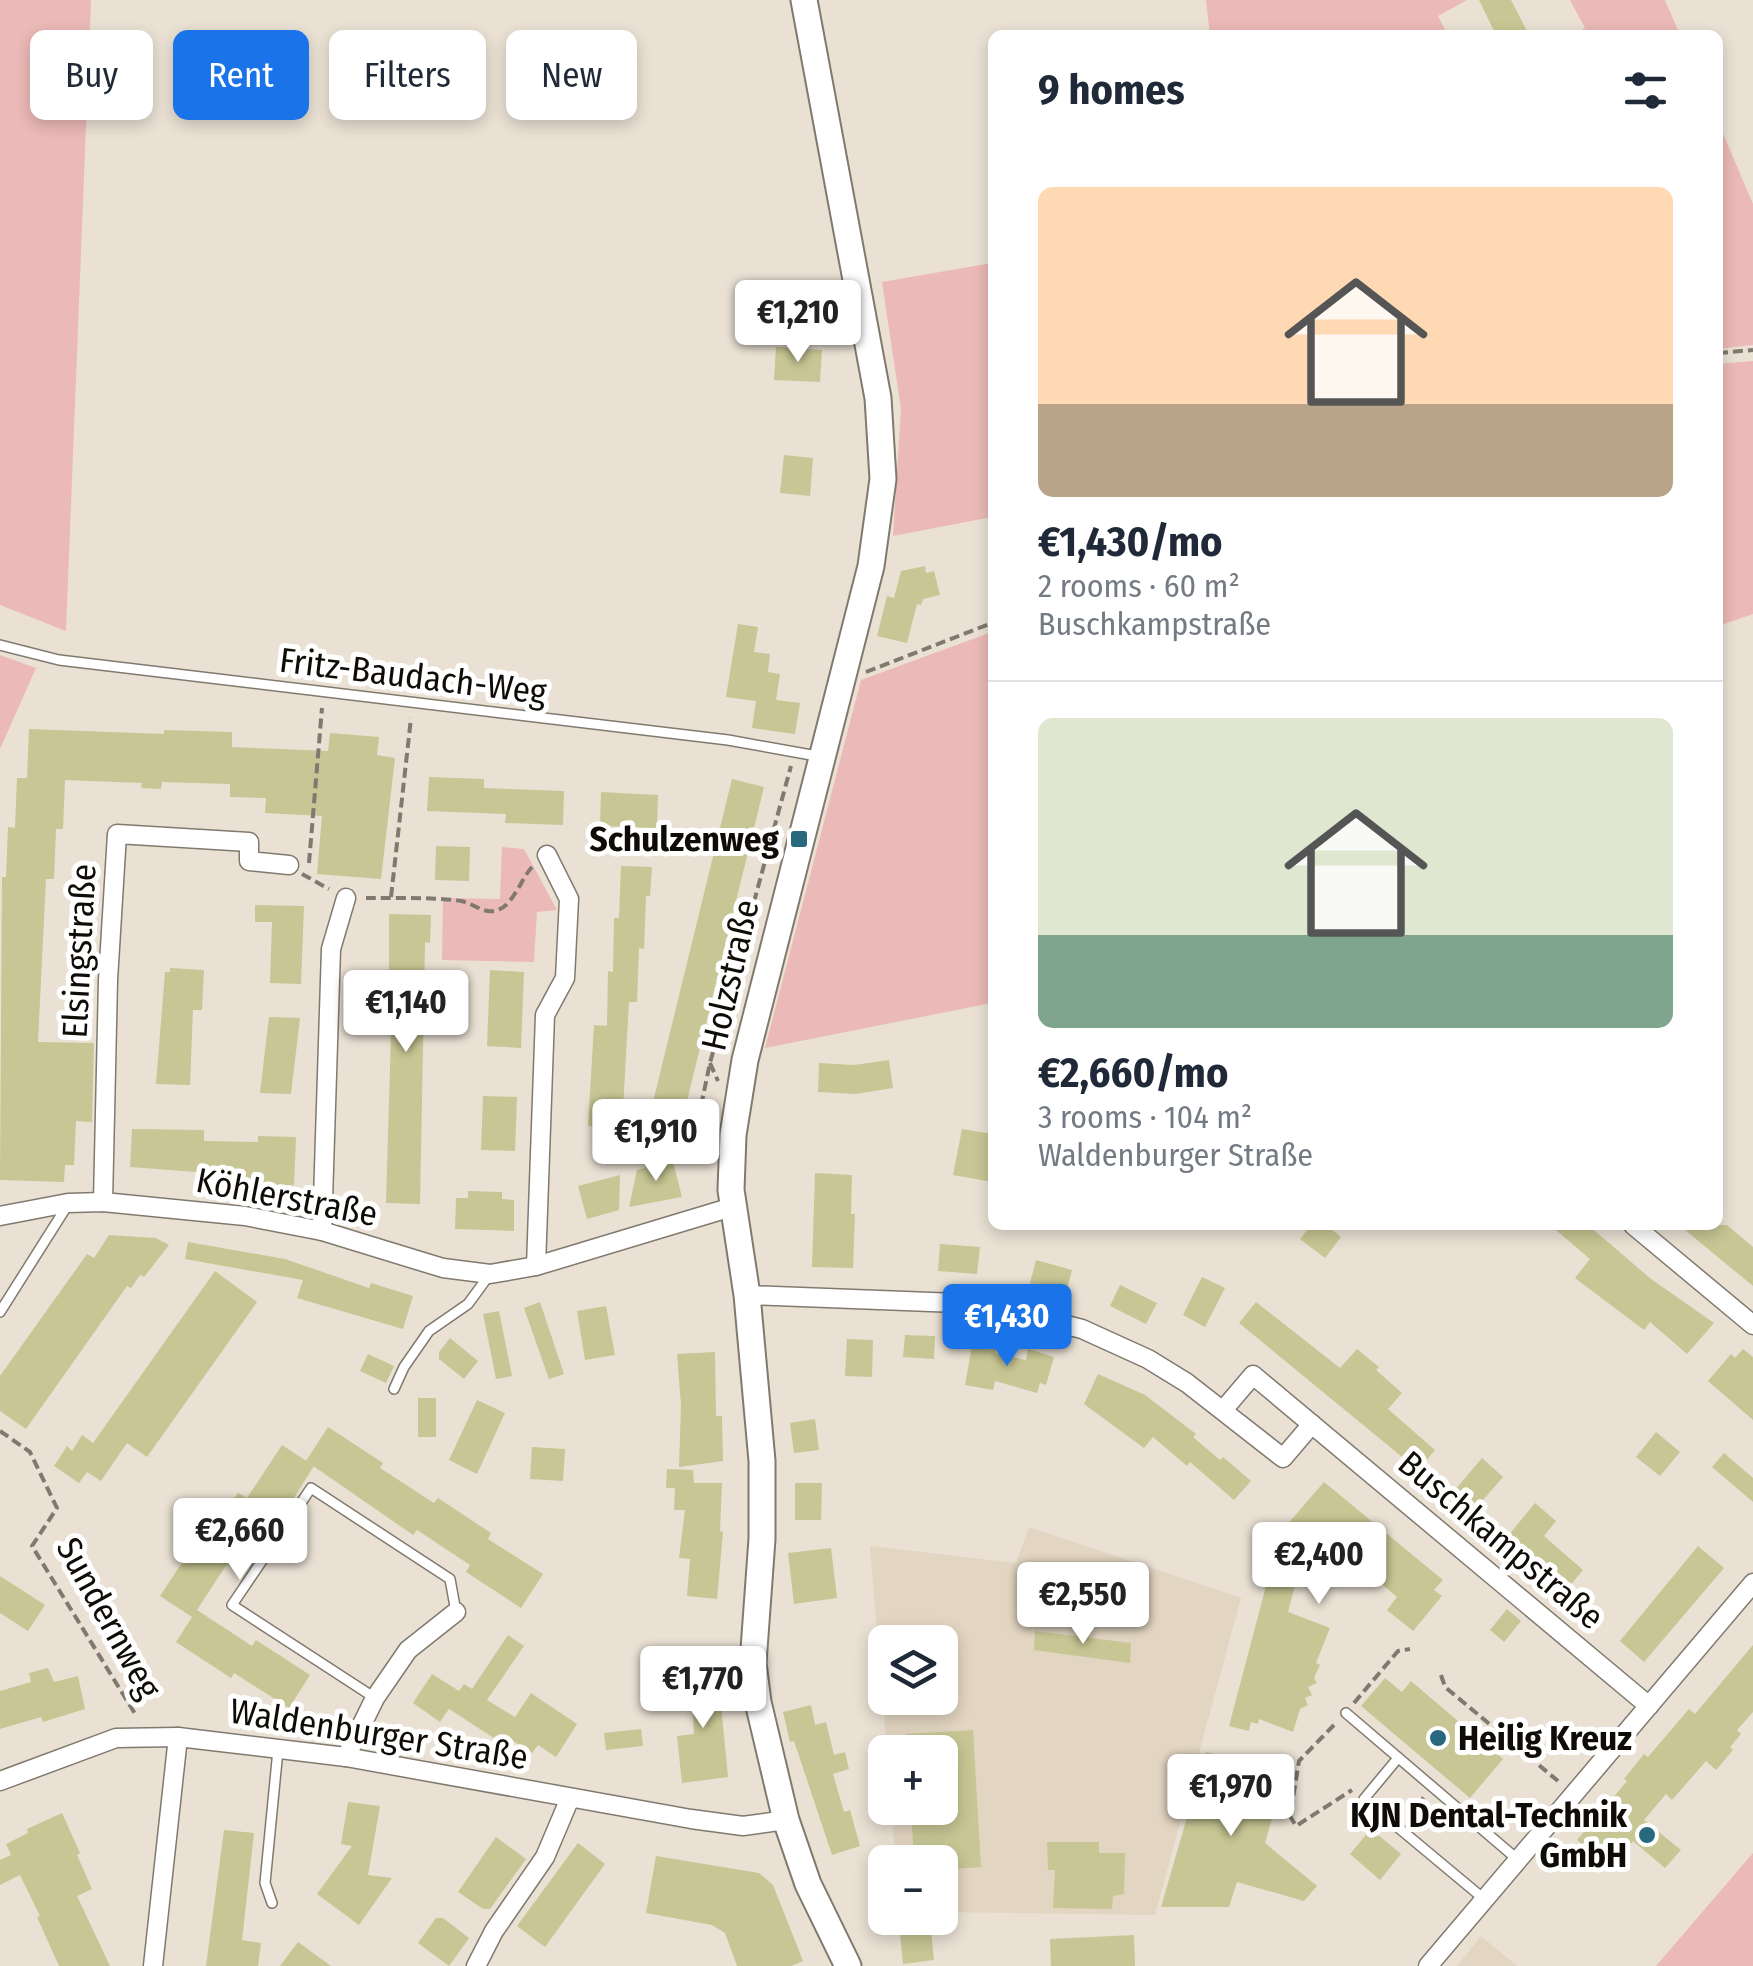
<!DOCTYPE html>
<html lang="en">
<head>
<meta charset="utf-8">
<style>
  :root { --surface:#fff; --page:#f2f2f3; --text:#1f2937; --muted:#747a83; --line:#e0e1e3; --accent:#1a73e8 }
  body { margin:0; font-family:"Fira Sans Condensed",sans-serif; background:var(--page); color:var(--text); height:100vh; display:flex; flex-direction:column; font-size:38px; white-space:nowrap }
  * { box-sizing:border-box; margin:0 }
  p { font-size:32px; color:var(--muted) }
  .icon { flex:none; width:55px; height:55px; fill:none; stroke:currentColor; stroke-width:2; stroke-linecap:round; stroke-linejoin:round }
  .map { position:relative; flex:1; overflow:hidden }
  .sheet { position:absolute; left:988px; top:30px; width:735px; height:1200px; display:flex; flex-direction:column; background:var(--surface); border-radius:15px; box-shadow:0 5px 15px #0003 }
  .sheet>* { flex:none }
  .top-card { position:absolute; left:30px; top:30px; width:808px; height:90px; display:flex; gap:20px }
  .fabs { position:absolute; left:868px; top:1625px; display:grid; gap:20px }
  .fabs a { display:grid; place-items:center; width:90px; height:90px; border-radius:15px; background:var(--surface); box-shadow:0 5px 15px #0003; font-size:50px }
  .price { position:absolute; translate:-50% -85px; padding:0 22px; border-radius:10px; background:#fff; color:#222; font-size:32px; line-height:65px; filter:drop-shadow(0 2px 5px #0008) }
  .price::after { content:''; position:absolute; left:50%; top:60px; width:30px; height:22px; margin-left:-15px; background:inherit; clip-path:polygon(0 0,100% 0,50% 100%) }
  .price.on { background:var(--accent); color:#fff }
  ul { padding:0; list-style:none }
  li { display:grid; align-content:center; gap:20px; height:530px; padding:0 50px }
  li+li { border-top:2px solid var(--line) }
  li span { display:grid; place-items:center; height:310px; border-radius:15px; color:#555 }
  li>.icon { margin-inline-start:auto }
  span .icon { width:180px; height:180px; fill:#fffc; stroke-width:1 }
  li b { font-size:42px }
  h2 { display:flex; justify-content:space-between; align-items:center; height:120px; padding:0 50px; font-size:42px }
  .pill { padding:0 35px; border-radius:15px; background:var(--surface); box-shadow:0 5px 15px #0003; font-size:35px; line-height:90px }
  .pill.on { background:var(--accent); color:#fff }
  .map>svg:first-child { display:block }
  .built { fill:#e2d5c1; fill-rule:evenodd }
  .green { fill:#ebb9b7 }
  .building { fill:#c7c694 }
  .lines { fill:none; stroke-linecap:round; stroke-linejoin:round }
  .lane-casing { stroke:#81796e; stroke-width:12 }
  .street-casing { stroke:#81796e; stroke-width:21 }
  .secondary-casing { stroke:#81796e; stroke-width:29 }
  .path { stroke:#7f7970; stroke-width:4; stroke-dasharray:10 5; stroke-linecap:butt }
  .lane { stroke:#fff; stroke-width:9 }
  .street { stroke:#fff; stroke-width:18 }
  .secondary { stroke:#fff; stroke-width:25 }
  .poi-dot { fill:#28697d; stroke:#fff; stroke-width:4 }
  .labels { text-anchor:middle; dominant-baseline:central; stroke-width:10; stroke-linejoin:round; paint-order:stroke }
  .street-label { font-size:35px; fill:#0f0c08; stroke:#fff }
  .poi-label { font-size:35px; font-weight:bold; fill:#0f0c08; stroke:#fff; text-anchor:end }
</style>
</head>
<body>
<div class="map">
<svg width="1753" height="1966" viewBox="0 0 1753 1966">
  <rect width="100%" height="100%" fill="#eae1d4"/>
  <!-- built -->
  <g class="built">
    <path d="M1029,1527l212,71 -86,317 -215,-3v-50h-44l-5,-54h49v-56h-53l-17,-206 146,17zM885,1642h55v56h-55z"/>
    <polygon points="1481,1936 1517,1966 1457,1966"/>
  </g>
  <!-- green -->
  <g class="green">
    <polygon points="0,0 91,0 66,631 0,605"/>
    <polygon points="1206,0 1467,0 1438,16 1448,35 1210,35"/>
    <polygon points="1570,0 1665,0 1680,35 1573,35 1585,28"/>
    <polygon points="1718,122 1753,204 1753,345 1718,349"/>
    <polygon points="992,263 992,517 893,536 901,409 882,282"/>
    <polygon points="1753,361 1753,614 1718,626 1718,364"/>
    <polygon points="992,632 992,1003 765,1048 861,680"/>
    <polygon points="0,655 36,668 0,749"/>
    <polygon points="502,847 524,849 557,910 537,912 534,962 442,960 443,898 500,899"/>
    <polygon points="1753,1853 1753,1966 1656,1966"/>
  </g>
  <!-- building -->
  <g class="building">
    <polygon points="1479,0 1511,0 1529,35 1496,35"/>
    <polygon points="776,347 822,350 820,382 774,380"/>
    <polygon points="784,455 813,458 810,496 780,493"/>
    <polygon points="925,566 926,573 934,571 940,595 923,599 921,605 917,604 907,643 877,636 887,596 894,598 901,571"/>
    <polygon points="738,624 758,627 754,652 770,654 768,672 780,674 776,700 800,703 795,734 752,728 756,701 726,697"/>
    <polygon points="29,729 164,734 164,730 232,732 232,747 328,751 330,733 379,737 377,755 395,758 381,879 317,874 322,816 265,813 266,798 230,797 230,784 162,782 161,789 141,788 142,783 65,780 63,829 56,829 54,879 46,879 38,1042 94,1043 92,1122 76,1121 74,1165 65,1165 64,1182 0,1180 2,877 6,877 8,827 15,828 17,778 27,778"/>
    <polygon points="429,777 484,779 484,788 564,791 563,825 505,823 506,814 427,811"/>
    <polygon points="732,779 764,787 685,1109 653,1102"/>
    <polygon points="601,792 658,795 657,828 600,826"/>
    <polygon points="436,846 470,847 469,881 435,880"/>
    <polygon points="621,866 652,867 650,896 646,896 644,949 639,948 637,1002 629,1002 622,1127 588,1126 594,1025 607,1026 608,971 613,972 614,918 619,918"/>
    <polygon points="255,905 304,906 301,984 270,983 272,922 255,922"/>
    <polygon points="389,914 431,915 430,943 425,942 420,1204 386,1203 392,1001 389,1001"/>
    <polygon points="170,968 204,970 202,1010 193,1010 190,1085 156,1084 165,972 170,972"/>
    <polygon points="490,970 524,972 521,1048 487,1046"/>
    <polygon points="269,1017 300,1018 291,1094 260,1093"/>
    <polygon points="889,1060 893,1088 855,1094 818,1092 819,1063 854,1065"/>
    <polygon points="483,1096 517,1097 515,1151 481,1150"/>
    <polygon points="132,1129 204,1130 204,1141 258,1142 258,1136 296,1137 294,1185 257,1185 257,1180 223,1179 223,1174 130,1167"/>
    <polygon points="962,1129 992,1134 992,1182 953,1175"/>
    <polygon points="672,1158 682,1197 629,1207 637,1170 645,1168 645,1165"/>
    <polygon points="815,1173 852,1175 851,1214 855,1214 853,1268 812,1267"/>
    <polygon points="620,1175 619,1210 587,1219 578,1186"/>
    <polygon points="468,1191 502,1192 502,1199 514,1200 514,1231 455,1229 456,1198 468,1198"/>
    <polygon points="1311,1225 1326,1225 1341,1237 1325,1258 1300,1239"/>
    <polygon points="1550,1225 1588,1225 1651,1279 1714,1323 1687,1354 1650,1322 1644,1330 1575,1278 1590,1259"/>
    <polygon points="1679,1225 1727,1225 1753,1247 1753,1286"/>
    <polygon points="109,1235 156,1238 169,1245 144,1277 140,1275 131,1288 127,1286 26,1429 0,1411 0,1376 87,1254 94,1258"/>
    <polygon points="188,1242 285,1259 369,1288 371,1283 413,1296 403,1329 297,1298 303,1280 185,1259"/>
    <polygon points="940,1244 980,1247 977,1274 938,1271"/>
    <polygon points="1036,1260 1072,1270 1066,1293 1030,1283"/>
    <polygon points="215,1271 257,1302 147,1457 127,1443 101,1481 87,1472 79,1483 54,1466 67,1446 72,1451 82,1435 93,1443"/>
    <polygon points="1202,1277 1225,1288 1205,1327 1183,1315"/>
    <polygon points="1120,1285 1157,1303 1146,1324 1110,1306"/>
    <polygon points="540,1302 564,1374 549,1379 524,1308"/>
    <polygon points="1256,1302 1340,1368 1357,1349 1379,1367 1376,1370 1402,1393 1388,1409 1435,1450 1418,1470 1239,1323"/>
    <polygon points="606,1306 615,1355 585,1360 577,1311"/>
    <polygon points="499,1311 512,1376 496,1379 483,1314"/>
    <polygon points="905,1335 935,1336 934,1359 903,1357"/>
    <polygon points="450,1338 478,1361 464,1379 439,1359 439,1352"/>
    <polygon points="847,1339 873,1340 872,1377 845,1376"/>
    <polygon points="973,1340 997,1345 995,1353 1026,1360 1028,1349 1054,1357 1046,1385 1040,1383 1037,1393 995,1381 993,1390 965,1385"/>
    <polygon points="1743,1349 1753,1357 1753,1420 1708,1381 1731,1354 1735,1358"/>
    <polygon points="715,1352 716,1416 722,1416 723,1461 679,1467 681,1405 677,1354"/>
    <polygon points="368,1354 394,1366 386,1383 360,1371"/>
    <polygon points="1098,1374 1145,1395 1196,1434 1193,1437 1220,1460 1223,1457 1251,1481 1234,1500 1190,1462 1187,1466 1153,1437 1144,1448 1084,1404"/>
    <rect x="418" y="1398" width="18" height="39"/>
    <polygon points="477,1400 505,1413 477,1474 449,1460"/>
    <polygon points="815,1419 819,1450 794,1453 790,1423"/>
    <polygon points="328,1427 383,1463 380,1468 434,1503 438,1498 491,1533 488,1539 543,1574 521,1608 466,1572 470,1565 417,1530 413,1535 306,1461"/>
    <polygon points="1656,1432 1680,1452 1660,1476 1636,1457"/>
    <polygon points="282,1445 314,1466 280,1520 270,1514 234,1569 227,1564 197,1610 252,1646 256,1640 310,1675 289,1708 234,1673 231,1678 176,1642 192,1617 160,1596 195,1543 202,1548 238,1493 247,1498"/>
    <polygon points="532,1447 565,1449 563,1481 530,1479"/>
    <polygon points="1724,1453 1753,1478 1753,1502 1712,1467"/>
    <polygon points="1482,1458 1503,1477 1470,1515 1449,1497"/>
    <polygon points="667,1469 693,1470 694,1483 722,1483 720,1531 723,1532 717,1599 687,1596 690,1559 679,1558 685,1510 674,1510 675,1488 666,1488"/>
    <polygon points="1324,1482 1443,1580 1434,1590 1442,1596 1413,1631 1387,1610 1397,1597 1318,1531 1305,1547 1288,1612 1330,1628 1316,1663 1320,1665 1314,1678 1317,1683 1308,1687 1312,1695 1305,1698 1308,1705 1300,1709 1293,1732 1259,1719 1258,1724 1251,1722 1249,1731 1229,1726 1280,1533"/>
    <polygon points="795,1483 822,1483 821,1520 795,1520"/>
    <polygon points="1535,1503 1556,1521 1544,1536 1583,1570 1563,1594 1503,1542"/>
    <polygon points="1698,1546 1724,1568 1644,1662 1620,1641"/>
    <polygon points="831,1548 837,1598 794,1604 788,1553"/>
    <polygon points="0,1576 45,1605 28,1631 0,1613"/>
    <polygon points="1507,1609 1521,1621 1504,1642 1490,1630"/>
    <polygon points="1035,1631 1131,1643 1130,1663 1034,1650"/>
    <polygon points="508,1635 524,1646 487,1700 515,1717 531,1693 577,1724 556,1757 538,1745 532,1753 507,1737 503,1744 449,1709 440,1722 413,1703 432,1674 459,1691 464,1684 472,1689"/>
    <polygon points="1753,1645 1753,1712 1737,1730 1741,1734 1730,1747 1733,1750 1716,1770 1706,1761 1672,1800 1666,1794 1644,1820 1681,1850 1665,1868 1633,1841 1610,1868 1577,1840 1627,1781 1624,1779 1644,1754 1648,1757 1689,1709 1695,1714"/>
    <polygon points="48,1668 54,1682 78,1676 85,1709 43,1722 41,1717 0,1729 0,1691 31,1682 29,1673"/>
    <polygon points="718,1674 728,1777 682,1783 677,1736 694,1734 692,1699 678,1700 675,1681"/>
    <polygon points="1385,1678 1402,1692 1411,1681 1479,1739 1487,1737 1496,1742 1495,1752 1503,1759 1470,1798 1361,1706"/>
    <polygon points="811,1705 815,1725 826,1722 834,1755 845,1752 849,1769 833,1774 844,1812 850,1810 860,1846 832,1855 794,1741 790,1742 783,1712"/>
    <polygon points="641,1729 643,1746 606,1750 604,1733"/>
    <polygon points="973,1730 981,1867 940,1870 940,1862 914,1862 911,1808 940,1808 940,1752 907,1752 906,1734"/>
    <polygon points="1206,1752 1285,1774 1265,1843 1317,1886 1304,1901 1237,1882 1229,1907 1161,1907"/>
    <polygon points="348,1802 380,1806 368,1875 392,1878 359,1925 317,1894 352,1846 341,1844"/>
    <polygon points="62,1813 80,1853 77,1855 92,1889 77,1896 110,1966 59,1966 37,1917 40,1916 20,1875 0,1885 0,1860 11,1855 6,1844 28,1833 27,1829"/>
    <polygon points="1371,1829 1401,1854 1380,1880 1350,1854"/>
    <polygon points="224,1830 254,1833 242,1940 261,1943 258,1966 206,1966"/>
    <polygon points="496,1837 526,1859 490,1909 483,1909 458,1892"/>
    <polygon points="1047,1842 1099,1842 1099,1853 1125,1853 1124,1894 1113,1896 1112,1909 1053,1908 1055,1870 1048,1870"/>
    <polygon points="578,1843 605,1864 545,1947 517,1926"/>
    <polygon points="656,1856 759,1873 773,1885 803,1961 791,1966 737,1966 725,1933 712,1925 646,1913"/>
    <polygon points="436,1918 443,1918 469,1938 449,1966 418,1943"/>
    <polygon points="930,1920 934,1960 903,1964 899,1923"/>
    <polygon points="1134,1935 1135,1966 1051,1966 1050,1939"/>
    <polygon points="298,1942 331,1966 280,1966"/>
  </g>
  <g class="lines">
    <defs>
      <g id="lane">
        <polyline points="0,645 59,660 728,740 817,756"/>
        <polyline points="0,1312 67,1206"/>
        <polyline points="394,1389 404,1367 429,1331 468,1304 490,1274"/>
        <polyline points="375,1698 232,1605 311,1488 450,1579 456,1612"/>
        <polyline points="1346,1713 1517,1859"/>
        <polyline points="1398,1758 1364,1799 1484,1899"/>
        <polyline points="272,1903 265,1883 278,1750"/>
      </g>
      <g id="street">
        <polyline points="103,1202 108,980 117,834 249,842 249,861 289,865"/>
        <polyline points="0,1216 68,1203 103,1202 245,1216 322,1231 443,1268 490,1274 536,1266 732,1207"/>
        <polyline points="1633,1225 1753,1325"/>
        <polyline points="322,1231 331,949 346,898"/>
        <polyline points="536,1266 545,1015 565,978 569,899 547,855"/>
        <polyline points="747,1295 983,1304 1082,1329 1148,1359 1187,1383 1283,1458 1312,1424"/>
        <polyline points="1224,1409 1253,1375 1649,1706"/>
        <polyline points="346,1757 375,1698 408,1650 456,1612"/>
        <polyline points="0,1781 116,1738 178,1737 346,1757 691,1819 743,1826 786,1820"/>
        <polyline points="153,1966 178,1737"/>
        <polyline points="476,1966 494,1931 545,1857 570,1798"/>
        <polyline points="1428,1966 1753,1583"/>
      </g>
      <polyline id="secondary" points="804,0 878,398 883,479 871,566 745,1060 733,1135 731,1190 747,1295 762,1461 762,1539 753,1663 758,1702 786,1820 808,1884 848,1966"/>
    </defs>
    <!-- lane casing -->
    <use href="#lane" class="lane-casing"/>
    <!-- street casing -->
    <use href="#street" class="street-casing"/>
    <!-- secondary casing -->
    <use href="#secondary" class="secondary-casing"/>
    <!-- path -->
    <g class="path">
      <polyline points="1718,353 1753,350"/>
      <polyline points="866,672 992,623"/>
      <polyline points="309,863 322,708"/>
      <polyline points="302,874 329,889"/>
      <polyline points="391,897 411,718"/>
      <path d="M366,898c31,0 65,-1 95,3 14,3 23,14 37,9 15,-5 23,-31 34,-43"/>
      <polyline points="710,1063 718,1081"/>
      <polyline points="708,1147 699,1136 698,1120 710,1063 791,766"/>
      <polyline points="0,1431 30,1452 57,1508 32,1546 137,1717"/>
      <polyline points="1441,1675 1445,1687 1558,1781"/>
      <polyline points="1354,1703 1398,1651 1410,1649"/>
      <polyline points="1334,1725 1299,1761 1290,1816 1296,1826 1352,1790"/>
      <polyline points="1408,1817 1424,1797"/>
    </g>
    <!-- lane -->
    <use href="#lane" class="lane"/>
    <!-- street -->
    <use href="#street" class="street"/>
    <!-- secondary -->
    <use href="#secondary" class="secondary"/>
  </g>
  <!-- markers -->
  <g class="poi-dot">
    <rect x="789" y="829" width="20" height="20" rx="5"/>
    <circle cx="1438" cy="1738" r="10"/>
    <circle cx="1647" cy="1835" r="10"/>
  </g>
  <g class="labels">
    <!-- street labels -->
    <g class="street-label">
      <text transform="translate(413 676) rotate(7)">Fritz-Baudach-Weg</text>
      <text transform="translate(79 951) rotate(-87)">Elsingstraße</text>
      <text transform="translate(730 975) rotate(-77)">Holzstraße</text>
      <text transform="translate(287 1197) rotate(11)">Köhlerstraße</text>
      <text transform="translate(1501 1540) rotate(40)">Buschkampstraße</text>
      <text transform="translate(109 1618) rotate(61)">Sundernweg</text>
      <text transform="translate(379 1734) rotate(9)">Waldenburger Straße</text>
    </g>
    <!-- poi labels -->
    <g class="poi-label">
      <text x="779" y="839">Schulzenweg</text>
      <text x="1458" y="1738" text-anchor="start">Heilig Kreuz</text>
      <text x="1627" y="1815">KJN Dental-Technik<tspan x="1627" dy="40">GmbH</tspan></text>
    </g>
  </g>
</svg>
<div class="fabs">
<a><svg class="icon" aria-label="layers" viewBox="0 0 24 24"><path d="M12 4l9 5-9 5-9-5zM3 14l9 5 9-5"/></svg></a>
<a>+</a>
<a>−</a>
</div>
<b class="price" style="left:798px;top:365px">€1,210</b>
<b class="price" style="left:406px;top:1055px">€1,140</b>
<b class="price" style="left:656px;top:1184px">€1,910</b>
<b class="price on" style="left:1007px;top:1369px">€1,430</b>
<b class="price" style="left:240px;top:1583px">€2,660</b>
<b class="price" style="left:1319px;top:1607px">€2,400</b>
<b class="price" style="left:1083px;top:1647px">€2,550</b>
<b class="price" style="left:703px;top:1731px">€1,770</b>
<b class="price" style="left:1231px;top:1839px">€1,970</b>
<div class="top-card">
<a class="pill">Buy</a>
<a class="pill on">Rent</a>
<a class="pill">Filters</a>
<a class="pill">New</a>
</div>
<section class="sheet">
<h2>9 homes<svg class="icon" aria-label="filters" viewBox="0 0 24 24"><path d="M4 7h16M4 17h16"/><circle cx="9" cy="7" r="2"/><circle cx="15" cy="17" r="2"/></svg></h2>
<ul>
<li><span style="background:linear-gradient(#ffd9b3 70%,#b9a48a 0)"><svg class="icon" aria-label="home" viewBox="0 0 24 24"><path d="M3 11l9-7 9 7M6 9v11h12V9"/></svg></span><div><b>€1,430/mo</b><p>2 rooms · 60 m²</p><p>Buschkampstraße</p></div></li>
<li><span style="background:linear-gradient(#dfe7d0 70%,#7fa58c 0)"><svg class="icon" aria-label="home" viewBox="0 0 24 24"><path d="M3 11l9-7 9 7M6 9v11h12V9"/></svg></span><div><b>€2,660/mo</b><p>3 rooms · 104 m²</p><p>Waldenburger Straße</p></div></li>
</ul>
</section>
</div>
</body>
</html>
